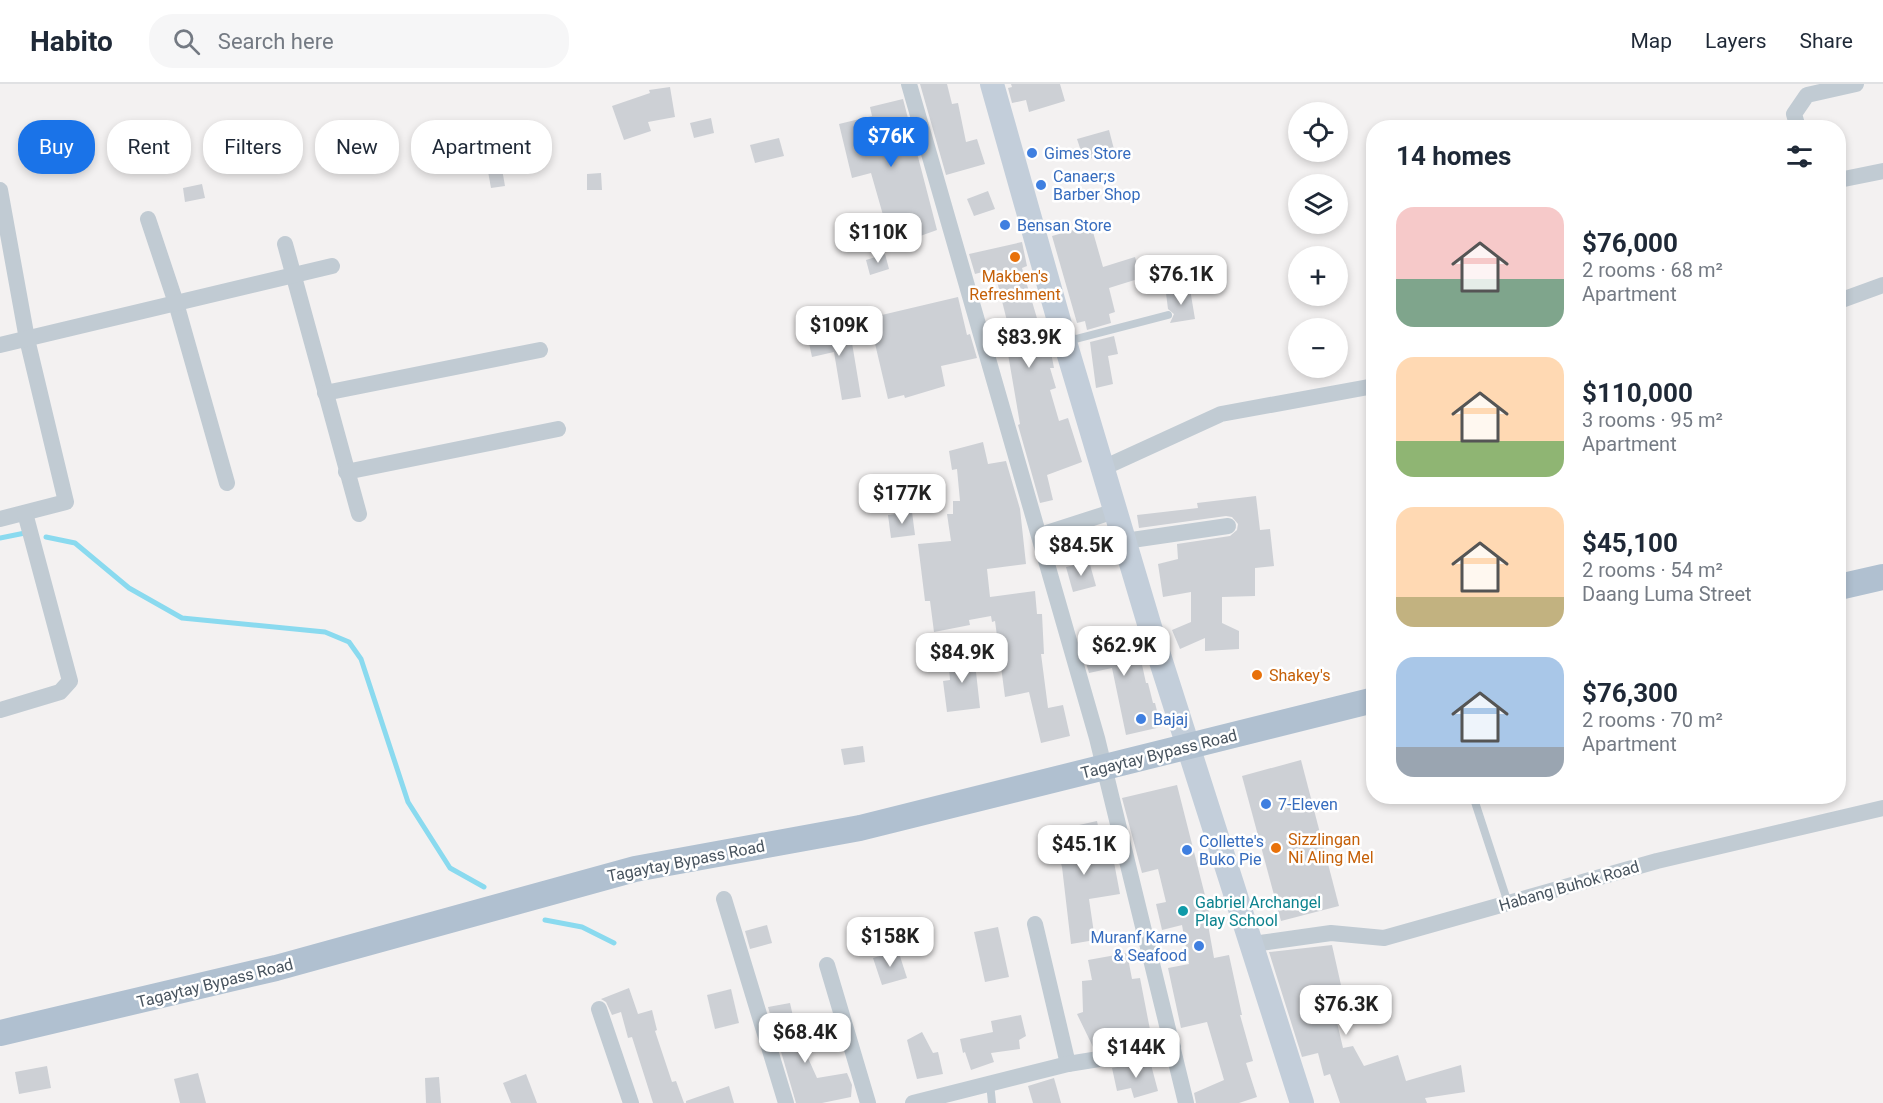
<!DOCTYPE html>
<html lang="en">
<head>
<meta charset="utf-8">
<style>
  :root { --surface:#fff; --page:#f6f6f7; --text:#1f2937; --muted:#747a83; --line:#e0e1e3; --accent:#1a73e8 }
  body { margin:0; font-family:Roboto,sans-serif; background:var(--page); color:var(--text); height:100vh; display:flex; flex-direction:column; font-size:22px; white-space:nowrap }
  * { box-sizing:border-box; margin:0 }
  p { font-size:20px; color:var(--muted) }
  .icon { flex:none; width:33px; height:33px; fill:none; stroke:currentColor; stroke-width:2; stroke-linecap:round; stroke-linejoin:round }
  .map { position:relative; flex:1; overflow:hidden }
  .side { position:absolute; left:1366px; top:36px; width:480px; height:684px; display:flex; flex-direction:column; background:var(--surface); border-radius:24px; box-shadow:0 3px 9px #0003 }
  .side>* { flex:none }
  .guide { position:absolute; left:18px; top:36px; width:570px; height:54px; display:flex; gap:12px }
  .buttons { position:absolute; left:1288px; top:18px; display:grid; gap:12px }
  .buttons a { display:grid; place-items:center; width:60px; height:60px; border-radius:50%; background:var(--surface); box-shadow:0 3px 9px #0003; font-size:30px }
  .price { position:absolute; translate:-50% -51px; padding:0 14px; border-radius:12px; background:#fff; color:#222; font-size:20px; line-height:39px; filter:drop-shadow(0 2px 3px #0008) }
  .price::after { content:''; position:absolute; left:50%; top:36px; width:18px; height:14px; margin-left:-9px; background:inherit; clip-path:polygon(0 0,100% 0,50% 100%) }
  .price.selected { background:var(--accent); color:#fff }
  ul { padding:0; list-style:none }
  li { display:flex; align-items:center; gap:18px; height:150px; padding:0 30px }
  li span { display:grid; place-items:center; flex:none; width:168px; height:120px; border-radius:18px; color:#555 }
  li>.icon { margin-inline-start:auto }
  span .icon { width:72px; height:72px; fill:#fffc; stroke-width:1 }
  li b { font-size:26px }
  h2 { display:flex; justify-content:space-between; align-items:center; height:72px; padding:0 30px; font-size:26px }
  .chip { padding:0 21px; border-radius:24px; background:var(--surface); box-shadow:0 3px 9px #0003; font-size:21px; line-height:54px }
  .chip.selected { background:var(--accent); color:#fff }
  header { display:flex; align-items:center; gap:36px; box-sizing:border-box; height:84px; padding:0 30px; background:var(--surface); border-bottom:2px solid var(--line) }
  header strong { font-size:28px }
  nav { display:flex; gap:33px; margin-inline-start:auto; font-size:21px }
  .search { width:420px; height:54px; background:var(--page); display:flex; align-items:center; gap:15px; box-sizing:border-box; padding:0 21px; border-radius:24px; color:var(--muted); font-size:22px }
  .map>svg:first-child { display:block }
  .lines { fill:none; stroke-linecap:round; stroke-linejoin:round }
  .stream { stroke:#8adaef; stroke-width:5 }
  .building { fill:#cdd0d5 }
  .service { stroke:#c1cbd3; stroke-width:8 }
  .minor { stroke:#c1cbd3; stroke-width:16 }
  .secondary { stroke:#c3ceda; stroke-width:24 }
  .primary { stroke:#b0c0d0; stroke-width:26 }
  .shop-dot { fill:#3f7fe0; stroke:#fff; stroke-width:2 }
  .food-dot { fill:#e8710a; stroke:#fff; stroke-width:2 }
  .culture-dot { fill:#0f9aa8; stroke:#fff; stroke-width:2 }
  .labels { text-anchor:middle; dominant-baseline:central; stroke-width:5; stroke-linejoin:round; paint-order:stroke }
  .shop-label { font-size:16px; fill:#366cbe; stroke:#fff; text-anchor:start }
  .food-label { font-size:16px; fill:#c56008; stroke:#fff; text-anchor:start }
  .street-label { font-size:16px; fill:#48545f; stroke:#fff }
  .culture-label { font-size:16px; fill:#0d838f; stroke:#fff; text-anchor:start }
</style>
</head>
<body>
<header>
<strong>Habito</strong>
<div class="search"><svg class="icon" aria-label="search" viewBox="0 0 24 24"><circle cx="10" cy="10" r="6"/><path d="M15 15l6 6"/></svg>Search here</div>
<nav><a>Map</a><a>Layers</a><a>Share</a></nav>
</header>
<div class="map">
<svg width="1883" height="1019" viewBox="0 0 1883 1019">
  <rect width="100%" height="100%" fill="#f3f1f1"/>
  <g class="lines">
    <!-- stream -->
    <g class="stream">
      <polyline points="46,453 75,459 129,504 182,534 325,548 349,558 361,575 408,718 450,784 484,803"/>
      <polyline points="0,454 25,449"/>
      <polyline points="545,836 582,843 614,859"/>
    </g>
  </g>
  <!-- building -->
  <g class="building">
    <polygon points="920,0 947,0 952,20 958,19 966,58 977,55 985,80 946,91"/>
    <polygon points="1011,0 1060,0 1065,17 1029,28 1026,16 1012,19 1008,4 1012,3"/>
    <polygon points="670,3 675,33 648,38 651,47 624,56 612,22 650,9 649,6"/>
    <polygon points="903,15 937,146 895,161 889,136 885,138 871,89 852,94 839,40 872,32 870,23"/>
    <polygon points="711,34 714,49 694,54 690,39"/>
    <polygon points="1109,46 1115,69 1084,76 1077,55"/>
    <polygon points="779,54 784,72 755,79 750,61"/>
    <polygon points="499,68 505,102 491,104 485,71"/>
    <polygon points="601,89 602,106 587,106 587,90"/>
    <polygon points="202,100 205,114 185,118 183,104"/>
    <polygon points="988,107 995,125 974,132 967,115"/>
    <polygon points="1091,141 1103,183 1135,173 1141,194 1109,204 1115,228 1109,230 1111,239 1087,246 1085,237 1077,239 1052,152"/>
    <polygon points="1022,158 1027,182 1022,184 1045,261 1049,258 1054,284 1050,284 1056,304 1050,306 1059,337 1068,334 1082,378 1047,391 1053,416 1040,419 1018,341 1020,340 1008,270 998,271 991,247 1009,245 994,185 975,190 969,170"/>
    <polygon points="885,170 889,185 870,191 866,176"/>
    <polygon points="1190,205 1195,235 1170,239 1174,230 1168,225 1166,209"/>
    <polygon points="958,213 967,251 970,250 977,274 941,282 945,302 905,314 904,311 888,315 869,234"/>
    <polygon points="849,241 861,313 842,316 834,268 812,273 807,250"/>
    <polygon points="1114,252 1118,270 1108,272 1113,300 1096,304 1090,258"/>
    <polygon points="983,358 988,380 1006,377 1020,425 1026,480 987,485 990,513 1035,507 1037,530 1042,530 1044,570 1041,570 1048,624 1063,621 1070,652 1041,659 1029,608 1005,613 995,537 992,538 991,532 969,536 970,541 934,548 930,517 925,517 918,460 951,457 947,430 953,430 953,417 960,417 957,385 952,386 949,367"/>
    <polygon points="1256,412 1260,446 1270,445 1274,482 1255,484 1255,512 1222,513 1222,539 1239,547 1239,565 1205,567 1205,554 1180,565 1172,546 1191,538 1191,508 1163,513 1158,480 1178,475 1177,460 1230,452 1237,446 1238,440 1232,433 1226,432 1139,444 1137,431 1198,424 1197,419"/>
    <polygon points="912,428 915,451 891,454 888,431"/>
    <polygon points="1089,477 1096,502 1073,508 1066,483"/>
    <polygon points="1134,544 1146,599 1148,599 1153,619 1155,619 1161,643 1126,651 1112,584 1089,589 1079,555"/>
    <polygon points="974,570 980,624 947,628 943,597 950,596 948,572"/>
    <polygon points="863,662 865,678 844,681 841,665"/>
    <polygon points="1301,676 1339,822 1281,837 1242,692"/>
    <polygon points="1177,701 1211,835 1207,835 1214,874 1229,871 1242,931 1240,931 1253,977 1246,979 1257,1013 1239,1019 1196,1019 1194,1009 1224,996 1207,938 1181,944 1168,884 1189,880 1182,841 1162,846 1156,820 1166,818 1158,785 1142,789 1122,714"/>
    <polygon points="1097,737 1105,775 1113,773 1120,810 1089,815 1095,856 1071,860 1062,783 1052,747"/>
    <polygon points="767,841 772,859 750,865 745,847"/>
    <polygon points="998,843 1009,893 985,898 974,848"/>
    <polygon points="1332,861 1343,910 1331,913 1343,964 1353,962 1364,982 1398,971 1406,997 1461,981 1465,1008 1425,1014 1427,1019 1340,1019 1330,990 1324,992 1318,969 1302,973 1269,868"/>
    <polygon points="898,866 907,894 882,901 873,874"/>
    <polygon points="1127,869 1132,895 1140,894 1152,956 1094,965 1077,930 1083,928 1082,897 1092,896 1088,876"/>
    <polygon points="629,904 638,930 652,926 657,946 655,947 672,998 676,997 684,1019 653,1019 632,953 628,954 621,928 612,931 606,918 601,915"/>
    <polygon points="731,905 739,939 715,945 707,911"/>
    <polygon points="790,919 803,976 808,974 817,994 847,989 852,1001 851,1013 822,1019 796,1019 768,923"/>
    <polygon points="1021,931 1026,952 1019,956 1020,965 991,969 994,978 971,986 965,968 963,969 960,955 993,948 991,937"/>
    <polygon points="922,948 933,969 938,968 943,990 917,995 907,956"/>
    <polygon points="1150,977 1158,1007 1134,1014 1131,1004 1117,1007 1112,984"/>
    <polygon points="47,982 51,1004 19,1010 15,988"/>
    <polygon points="198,989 206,1019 180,1019 174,995"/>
    <polygon points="526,990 537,1019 511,1019 503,999"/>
    <polygon points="439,993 441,1019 426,1019 425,994"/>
    <polygon points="1054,994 1061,1019 1033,1019 1028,1002"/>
    <polygon points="729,1002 734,1019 686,1019 686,1017"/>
  </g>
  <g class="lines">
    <!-- service -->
    <g class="service">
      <polyline points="1068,257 1168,231"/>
      <polyline points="1473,712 1508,819"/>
      <polyline points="990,999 992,1019"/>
    </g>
    <!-- minor -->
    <g class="minor">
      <polyline points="909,0 1097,654 1186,1019"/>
      <polyline points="1798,44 1794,30 1807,11 1856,0"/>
      <polyline points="1839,96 1883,87"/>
      <polyline points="0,106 27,255 66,418 0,435"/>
      <polyline points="148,135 176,219 227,399"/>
      <polyline points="285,160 359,430"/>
      <polyline points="1839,217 1883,201"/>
      <polyline points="0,261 332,182"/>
      <polyline points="325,309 540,266"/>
      <polyline points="1103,384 1221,330 1374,302"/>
      <polyline points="346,388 558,345"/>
      <polyline points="1040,451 1115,427"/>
      <polyline points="1125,457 1228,442"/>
      <polyline points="0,626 60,608 70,597 25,429"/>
      <polyline points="724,815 786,1019"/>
      <polyline points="1035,840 1068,980"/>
      <polyline points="1253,860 1331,849 1384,854 1657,777 1883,724"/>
      <polyline points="827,881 868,1019"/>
      <polyline points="599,925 631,1019"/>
      <polyline points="913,1019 1068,980 1173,963"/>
    </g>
    <!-- secondary -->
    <polyline class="secondary" points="992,0 1065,258 1150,543 1302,1019"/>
    <!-- primary -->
    <g class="primary">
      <polyline points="1839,503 1883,493"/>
      <polyline points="0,949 276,884 635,785 860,744 1374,616"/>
    </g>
  </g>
  <!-- markers -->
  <g class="shop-dot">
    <circle cx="1032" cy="69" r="6"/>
    <circle cx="1041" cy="101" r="6"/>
    <circle cx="1005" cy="141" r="6"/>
    <circle cx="1141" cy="635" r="6"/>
    <circle cx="1266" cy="720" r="6"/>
    <circle cx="1187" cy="766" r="6"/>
    <circle cx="1199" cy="862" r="6"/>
  </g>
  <g class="food-dot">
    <circle cx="1015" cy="173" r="6"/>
    <circle cx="1257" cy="591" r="6"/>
    <circle cx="1276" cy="764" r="6"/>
  </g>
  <circle class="culture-dot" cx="1183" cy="827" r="6"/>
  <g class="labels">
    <!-- shop labels -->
    <g class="shop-label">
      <text x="1044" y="69">Gimes Store</text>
      <text x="1053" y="92">Canaer;s<tspan x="1053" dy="18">Barber Shop</tspan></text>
      <text x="1017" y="141">Bensan Store</text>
      <text x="1153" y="635">Bajaj</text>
      <text x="1278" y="720">7-Eleven</text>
      <text x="1199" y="757">Collette's<tspan x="1199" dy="18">Buko Pie</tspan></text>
      <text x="1187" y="853" text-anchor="end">Muranf Karne<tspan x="1187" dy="18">&amp; Seafood</tspan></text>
    </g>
    <!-- food labels -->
    <g class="food-label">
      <text x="1015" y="192" text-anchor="middle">Makben's<tspan x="1015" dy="18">Refreshment</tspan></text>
      <text x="1269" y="591">Shakey's</text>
      <text x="1288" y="755">Sizzlingan<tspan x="1288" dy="18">Ni Aling Mel</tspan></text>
    </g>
    <!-- street labels -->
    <g class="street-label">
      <text transform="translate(1159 670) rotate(-14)">Tagaytay Bypass Road</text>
      <text transform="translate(686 777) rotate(-11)">Tagaytay Bypass Road</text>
      <text transform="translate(1569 802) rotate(-16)">Habang Buhok Road</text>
      <text transform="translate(215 899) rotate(-14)">Tagaytay Bypass Road</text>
    </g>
    <!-- culture labels -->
    <g class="culture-label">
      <text x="1195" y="818">Gabriel Archangel<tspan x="1195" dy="18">Play School</tspan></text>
    </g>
  </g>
</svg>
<div class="buttons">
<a><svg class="icon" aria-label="locate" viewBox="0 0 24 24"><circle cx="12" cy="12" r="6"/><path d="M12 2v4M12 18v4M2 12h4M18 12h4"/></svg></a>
<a><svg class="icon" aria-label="layers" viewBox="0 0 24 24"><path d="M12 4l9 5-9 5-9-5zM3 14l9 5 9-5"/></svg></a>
<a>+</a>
<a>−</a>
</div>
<b class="price selected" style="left:891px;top:84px">$76K</b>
<b class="price" style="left:878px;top:180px">$110K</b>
<b class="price" style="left:1181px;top:222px">$76.1K</b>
<b class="price" style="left:839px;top:273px">$109K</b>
<b class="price" style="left:1029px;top:285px">$83.9K</b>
<b class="price" style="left:902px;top:441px">$177K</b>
<b class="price" style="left:1081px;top:493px">$84.5K</b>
<b class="price" style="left:1124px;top:593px">$62.9K</b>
<b class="price" style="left:962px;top:600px">$84.9K</b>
<b class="price" style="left:1084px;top:792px">$45.1K</b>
<b class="price" style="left:890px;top:884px">$158K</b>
<b class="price" style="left:1346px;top:952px">$76.3K</b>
<b class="price" style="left:805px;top:980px">$68.4K</b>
<b class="price" style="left:1136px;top:995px">$144K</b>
<div class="guide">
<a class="chip selected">Buy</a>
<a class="chip">Rent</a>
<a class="chip">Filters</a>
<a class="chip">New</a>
<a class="chip">Apartment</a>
</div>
<section class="side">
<h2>14 homes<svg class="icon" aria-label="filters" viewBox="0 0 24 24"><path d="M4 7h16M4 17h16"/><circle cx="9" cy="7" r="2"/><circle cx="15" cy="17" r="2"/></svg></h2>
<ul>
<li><span style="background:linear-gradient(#f6c9c9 60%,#7fa58c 0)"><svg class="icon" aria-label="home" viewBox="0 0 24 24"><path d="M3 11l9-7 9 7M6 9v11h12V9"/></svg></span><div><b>$76,000</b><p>2 rooms · 68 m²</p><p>Apartment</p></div></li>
<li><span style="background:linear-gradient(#ffd9b3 70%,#8fb573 0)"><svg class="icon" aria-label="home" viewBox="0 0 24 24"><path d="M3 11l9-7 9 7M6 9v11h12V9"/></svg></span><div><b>$110,000</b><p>3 rooms · 95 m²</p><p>Apartment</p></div></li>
<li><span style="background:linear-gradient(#ffd9b3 75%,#c2b280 0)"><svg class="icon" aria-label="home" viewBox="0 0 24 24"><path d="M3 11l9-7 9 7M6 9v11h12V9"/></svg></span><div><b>$45,100</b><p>2 rooms · 54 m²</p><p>Daang Luma Street</p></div></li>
<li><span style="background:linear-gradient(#a9c7e8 75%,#9aa5b1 0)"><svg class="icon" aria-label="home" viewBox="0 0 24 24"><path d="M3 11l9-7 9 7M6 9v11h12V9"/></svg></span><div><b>$76,300</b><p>2 rooms · 70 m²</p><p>Apartment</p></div></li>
</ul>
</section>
</div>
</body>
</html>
